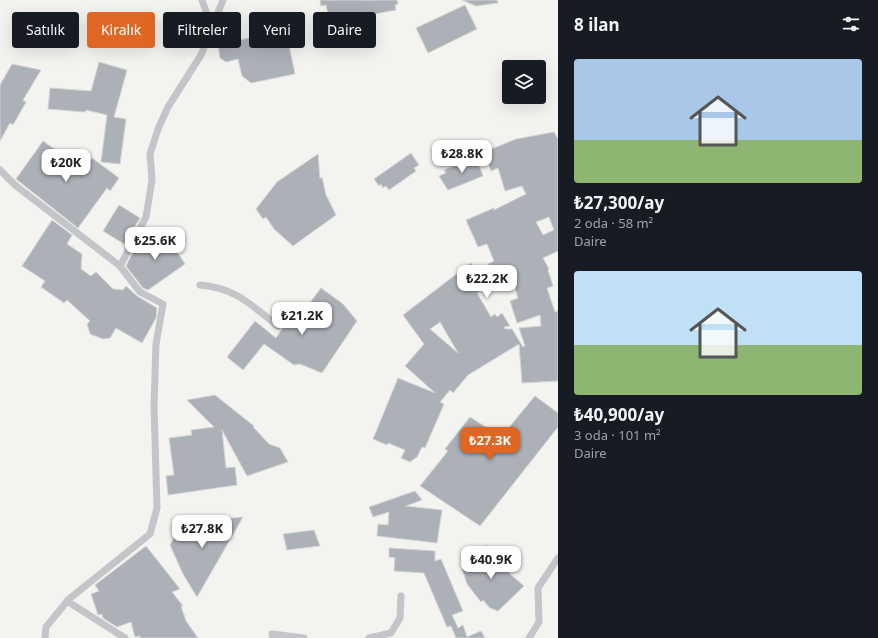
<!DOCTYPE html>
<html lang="tr">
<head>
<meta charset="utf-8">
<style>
  :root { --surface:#171b24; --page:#242831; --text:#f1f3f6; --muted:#9ea1a6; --accent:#e06623 }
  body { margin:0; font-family:"Noto Sans",sans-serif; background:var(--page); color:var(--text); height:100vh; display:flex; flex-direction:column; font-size:15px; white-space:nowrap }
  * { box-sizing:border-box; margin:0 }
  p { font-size:13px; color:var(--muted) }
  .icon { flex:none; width:22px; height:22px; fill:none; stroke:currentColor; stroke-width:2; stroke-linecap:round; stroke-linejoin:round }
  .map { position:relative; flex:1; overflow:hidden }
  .sheet { display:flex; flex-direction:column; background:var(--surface); width:320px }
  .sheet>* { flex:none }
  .banner { position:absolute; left:12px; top:12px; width:380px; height:36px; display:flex; gap:8px }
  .controls { position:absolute; left:502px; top:60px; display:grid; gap:8px }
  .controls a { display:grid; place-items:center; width:44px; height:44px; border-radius:4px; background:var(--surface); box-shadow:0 4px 16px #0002; font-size:20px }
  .price { position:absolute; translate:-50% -34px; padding:0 9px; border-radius:8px; background:#fff; color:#222; font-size:13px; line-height:26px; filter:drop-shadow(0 1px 2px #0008) }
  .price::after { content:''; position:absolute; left:50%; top:24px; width:12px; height:9px; margin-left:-6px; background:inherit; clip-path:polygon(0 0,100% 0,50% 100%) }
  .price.on { background:var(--accent); color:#fff }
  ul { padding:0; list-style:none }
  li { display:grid; align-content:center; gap:8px; height:212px; padding:0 16px }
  li span { display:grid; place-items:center; height:124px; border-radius:4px; color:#555 }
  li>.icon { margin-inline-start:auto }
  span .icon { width:72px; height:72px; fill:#fffc; stroke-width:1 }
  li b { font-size:17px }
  h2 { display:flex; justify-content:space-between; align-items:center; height:48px; padding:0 16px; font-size:17px }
  .chip { padding:0 14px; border-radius:4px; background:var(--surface); box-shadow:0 4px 16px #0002; font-size:14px; line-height:36px }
  .chip.on { background:var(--accent); color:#fff }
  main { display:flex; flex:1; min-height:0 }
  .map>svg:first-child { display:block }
  .building { fill:#acb1b7; stroke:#d4d5d2; fill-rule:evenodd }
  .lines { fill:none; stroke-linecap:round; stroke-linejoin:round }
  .minor { stroke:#c3c5c9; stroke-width:7 }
</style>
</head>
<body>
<main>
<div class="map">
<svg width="558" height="638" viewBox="0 0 558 638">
  <rect width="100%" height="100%" fill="#f3f4ef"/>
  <!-- building -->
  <g class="building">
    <polygon points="320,0 397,0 398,4 395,5 396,10 364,16 363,15 334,23 333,18 329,19 326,5 321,6"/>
    <polygon points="462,0 497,0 498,3 476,6"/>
    <polygon points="465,5 477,29 428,53 416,28"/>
    <polygon points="286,31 295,74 251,83 242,76 238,59 226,62 220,58 218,44"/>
    <polygon points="99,62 127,70 114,117 126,119 120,164 101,162 107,115 86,110 85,112 48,109 50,88 91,91"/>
    <polygon points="12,64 41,70 23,100 26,102 13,125 10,123 0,141 0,85"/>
    <path d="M554,132l4,7v112l-15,7 6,11 -1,1 5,16 -6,2 8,24 3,-1v70l-36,2 -3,-39 -51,31 -15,18 -3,-3 -10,12 4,2 -19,44 -3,-1 -5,10 -7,5 -9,-4 4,-8 -17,-7 -1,2 -14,-6 25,-61 37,15 -30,-27 19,-22 -21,-29 68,-52 17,22 -11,8 14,24 4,-3 2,3 5,-4 8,13 -6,1 1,2h7l11,18 2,-1 -6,-18 22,-2 -1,-11 -23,8 -7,-22 8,-3 -3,-10 -2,1 -6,-12 -9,5 -10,-18 6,-3 -7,-17 -9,3 -12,-27 28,-12v2l32,-16 -4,-8 -17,5 -7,-23 -7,3 -7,-19 32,-13zM549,217l5,13 -11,5 -7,-13zM440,322l18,31 -28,-24z"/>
    <polygon points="43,141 84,170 92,158 119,178 110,191 107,188 78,228 16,179"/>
    <polygon points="411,153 419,165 414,168 416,171 389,190 386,186 383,188 381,184 379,186 374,179"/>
    <polygon points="318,154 320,179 322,177 326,195 336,215 293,246 274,229 266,217 263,219 256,209 277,182"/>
    <polygon points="476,157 483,176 448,190 439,176 446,173 444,170"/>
    <polygon points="119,205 140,218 124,244 103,231"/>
    <polygon points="52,220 72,235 67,244 82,254 81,269 91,276 96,272 113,289 123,290 126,286 137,296 157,308 156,318 142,343 116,328 110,338 103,339 90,334 87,324 90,321 67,300 64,303 41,287 45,281 22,266"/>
    <polygon points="165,228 173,246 185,264 148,290 143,288 126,266 134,250"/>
    <polygon points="321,288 343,304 357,321 322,373 300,364 294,365 264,344 243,370 227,357 255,321 276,338 291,316 297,320"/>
    <polygon points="215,395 254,426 253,427 269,444 280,448 288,462 247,476 222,430 226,468 235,467 237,485 168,495 166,476 174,475 169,438 192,435 191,430 214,427 187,400"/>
    <polygon points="535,396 558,413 558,427 480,526 420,486 448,451 445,449 470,417 501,437"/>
    <polygon points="415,491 422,500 406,506 442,510 437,543 377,536 378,524 388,525 389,512 373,517 369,507"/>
    <polygon points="243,517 197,597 183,574 170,545 178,530 206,524 211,526 214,520"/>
    <polygon points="314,530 320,546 287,550 283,534"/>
    <polygon points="486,545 511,575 524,586 498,611 490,608 483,600 481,602 467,584 462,569"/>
    <polygon points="146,546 180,589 172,592 183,606 181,606 186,621 198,638 140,638 140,636 135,637 131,622 117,627 103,618 102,614 98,615 91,594 99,591 95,585"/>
    <polygon points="389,548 435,551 435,561 441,559 463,611 452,615 458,628 463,625 467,637 481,631 485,638 456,638 451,626 447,627 424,573 394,571 395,558 389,557"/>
  </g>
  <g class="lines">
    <!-- minor -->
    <g class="minor">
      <polyline points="202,0 212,28"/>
      <polyline points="0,170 15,185 120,266"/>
      <path d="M200,285c36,3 51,20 78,41"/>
      <polyline points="67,601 125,638"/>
      <polyline points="45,638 46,627 69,599 150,534 157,508 154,405 156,344 163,304 140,292 120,266 146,217 152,180 150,154 158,129 168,107 201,55 223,0"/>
      <polyline points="273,638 272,634 304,638"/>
      <polyline points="369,638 391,633 400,618 401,596"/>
      <polyline points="529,638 539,622 538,588 558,558"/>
    </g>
  </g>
</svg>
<div class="controls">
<a><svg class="icon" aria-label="layers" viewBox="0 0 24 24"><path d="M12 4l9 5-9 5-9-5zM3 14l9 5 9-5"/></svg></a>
</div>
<b class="price" style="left:462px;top:174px">₺28.8K</b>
<b class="price" style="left:66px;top:183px">₺20K</b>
<b class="price" style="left:155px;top:261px">₺25.6K</b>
<b class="price" style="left:487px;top:299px">₺22.2K</b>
<b class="price" style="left:302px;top:336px">₺21.2K</b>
<b class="price on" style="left:490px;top:461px">₺27.3K</b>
<b class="price" style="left:202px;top:549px">₺27.8K</b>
<b class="price" style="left:491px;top:580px">₺40.9K</b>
<div class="banner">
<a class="chip">Satılık</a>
<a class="chip on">Kiralık</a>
<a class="chip">Filtreler</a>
<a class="chip">Yeni</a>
<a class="chip">Daire</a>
</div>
</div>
<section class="sheet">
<h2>8 ilan<svg class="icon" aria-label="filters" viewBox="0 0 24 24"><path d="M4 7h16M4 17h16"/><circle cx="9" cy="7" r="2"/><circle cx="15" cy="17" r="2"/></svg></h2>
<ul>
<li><span style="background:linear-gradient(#a9c7e8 65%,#8fb573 0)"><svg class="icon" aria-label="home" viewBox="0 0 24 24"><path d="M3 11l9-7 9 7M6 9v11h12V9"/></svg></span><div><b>₺27,300/ay</b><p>2 oda · 58 m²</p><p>Daire</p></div></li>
<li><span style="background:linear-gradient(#bfe0f5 60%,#8fb573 0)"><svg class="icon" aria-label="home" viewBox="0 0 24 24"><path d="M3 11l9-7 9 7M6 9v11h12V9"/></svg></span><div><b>₺40,900/ay</b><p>3 oda · 101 m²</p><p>Daire</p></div></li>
</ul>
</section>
</main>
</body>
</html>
